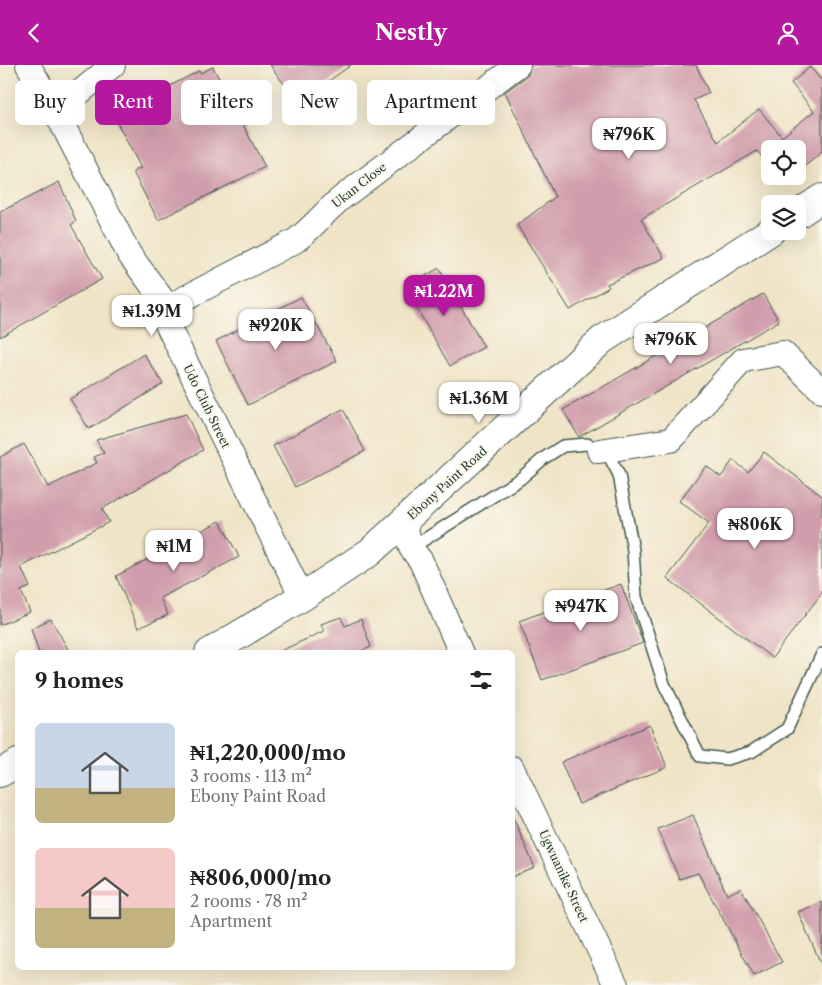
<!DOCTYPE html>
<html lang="en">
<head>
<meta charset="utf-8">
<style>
  :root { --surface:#fff; --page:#f6f6f6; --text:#202124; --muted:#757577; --accent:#b5179e }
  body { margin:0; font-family:"Libre Caslon Text",serif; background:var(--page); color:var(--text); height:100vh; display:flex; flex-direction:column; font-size:19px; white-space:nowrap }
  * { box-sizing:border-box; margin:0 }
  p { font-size:16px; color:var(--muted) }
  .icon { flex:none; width:28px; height:28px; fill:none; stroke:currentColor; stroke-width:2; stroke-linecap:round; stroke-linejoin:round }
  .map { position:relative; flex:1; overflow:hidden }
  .panel { position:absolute; left:15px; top:585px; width:500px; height:320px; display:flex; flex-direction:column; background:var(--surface); border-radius:8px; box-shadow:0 5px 20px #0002 }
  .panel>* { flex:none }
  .top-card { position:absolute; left:15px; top:15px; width:500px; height:45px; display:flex; gap:10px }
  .fabs { position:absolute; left:761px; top:75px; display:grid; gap:10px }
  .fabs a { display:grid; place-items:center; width:45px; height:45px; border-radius:8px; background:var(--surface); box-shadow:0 5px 20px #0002; font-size:25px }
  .price { position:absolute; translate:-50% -42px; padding:0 11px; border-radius:10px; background:#fff; color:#222; font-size:16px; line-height:32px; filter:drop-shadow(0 1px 2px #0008) }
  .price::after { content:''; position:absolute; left:50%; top:30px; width:15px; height:11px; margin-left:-8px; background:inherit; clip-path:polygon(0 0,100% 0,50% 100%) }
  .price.on { background:var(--accent); color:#fff }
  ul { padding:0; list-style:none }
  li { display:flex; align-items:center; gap:15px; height:125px; padding:0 20px }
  li span { display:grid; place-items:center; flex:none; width:140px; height:100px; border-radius:8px; color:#555 }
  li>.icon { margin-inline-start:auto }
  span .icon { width:60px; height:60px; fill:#fffc; stroke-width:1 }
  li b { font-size:21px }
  h2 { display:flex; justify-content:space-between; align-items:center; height:60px; padding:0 20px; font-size:21px }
  .tag { padding:0 18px; border-radius:8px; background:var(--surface); box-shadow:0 5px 20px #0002; font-size:18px; line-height:45px }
  .tag.on { background:var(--accent); color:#fff }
  header { display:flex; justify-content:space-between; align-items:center; height:65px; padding:0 20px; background:var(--accent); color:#fff; font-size:22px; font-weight:800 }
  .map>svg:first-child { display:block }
  .building { fill:#d09dac }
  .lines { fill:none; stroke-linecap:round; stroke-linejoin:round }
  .service-casing { stroke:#3e564a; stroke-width:14 }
  .minor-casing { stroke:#3e564a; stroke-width:26 }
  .tertiary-casing { stroke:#3e564a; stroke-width:30 }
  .service { stroke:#fff; stroke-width:11 }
  .minor { stroke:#fff; stroke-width:24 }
  .tertiary { stroke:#fff; stroke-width:28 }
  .labels { text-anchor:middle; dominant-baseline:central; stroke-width:4; stroke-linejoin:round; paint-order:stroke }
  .street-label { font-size:12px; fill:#1f3d34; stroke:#fbf7ec }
</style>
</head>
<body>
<header><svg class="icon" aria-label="back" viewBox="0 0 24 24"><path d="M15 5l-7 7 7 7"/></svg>Nestly<svg class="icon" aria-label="person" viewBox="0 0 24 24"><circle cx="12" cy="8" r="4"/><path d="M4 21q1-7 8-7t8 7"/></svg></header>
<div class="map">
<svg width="822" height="920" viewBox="0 0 822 920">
  <rect width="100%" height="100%" fill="#fbf7ec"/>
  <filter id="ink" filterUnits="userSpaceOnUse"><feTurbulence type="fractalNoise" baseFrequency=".02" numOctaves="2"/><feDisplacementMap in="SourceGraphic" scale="10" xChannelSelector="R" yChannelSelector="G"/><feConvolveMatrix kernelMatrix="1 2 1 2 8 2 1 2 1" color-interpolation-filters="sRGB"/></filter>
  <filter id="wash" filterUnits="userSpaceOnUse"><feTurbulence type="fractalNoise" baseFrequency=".0096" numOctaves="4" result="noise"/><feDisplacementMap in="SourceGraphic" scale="20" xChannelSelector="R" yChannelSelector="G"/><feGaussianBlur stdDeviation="1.12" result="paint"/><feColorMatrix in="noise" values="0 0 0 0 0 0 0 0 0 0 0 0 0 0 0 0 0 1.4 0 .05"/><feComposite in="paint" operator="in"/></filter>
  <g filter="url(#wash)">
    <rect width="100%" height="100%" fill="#f0e4c7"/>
    <g id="blocks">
      <!-- building -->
      <g class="building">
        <polygon points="270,0 351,0 298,38"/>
        <polygon points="531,0 696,0 709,28 694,35 718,77 759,44 782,72 814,46 791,18 810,2 822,16 822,87 798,107 798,84 770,84 770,102 757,86 641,154 664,193 607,219 609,222 570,245 517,160 555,132 505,27 527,11"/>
        <polygon points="213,2 265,102 158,155 133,107 141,103 113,50 199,6 200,8"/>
        <polygon points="59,117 76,156 71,160 102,214 0,272 0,147"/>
        <polygon points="439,203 484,282 450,301 405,223"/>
        <polygon points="763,229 779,256 579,372 563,345"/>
        <polygon points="301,232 337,296 248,340 216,276"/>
        <polygon points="144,289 163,319 89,364 70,334"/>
        <polygon points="343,344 365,386 295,422 273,381"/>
        <polygon points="186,349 203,385 102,444 109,457 21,502 30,522 21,526 30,547 0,560 0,392 24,379 48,422 97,398 94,392 104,388 96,375"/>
        <polygon points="764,387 822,431 822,528 772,593 667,513 709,458 679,436 706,401 721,412 733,395 748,407"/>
        <polygon points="220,456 239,492 160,533 168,550 138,563 116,511"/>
        <polygon points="621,519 643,578 542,615 519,556"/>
        <polygon points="341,552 345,561 361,554 371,582 357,588 276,588 324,566 321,559"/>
        <polygon points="51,554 70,588 39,588 31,563"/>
        <polygon points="650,660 667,702 579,739 561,697"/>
        <polygon points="512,750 535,803 512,812"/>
        <polygon points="693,750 727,830 741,823 782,897 754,911 698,808 679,814 658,764"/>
        <polygon points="822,837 822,901 798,847"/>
      </g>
    </g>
  </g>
  <g filter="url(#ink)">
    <use href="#blocks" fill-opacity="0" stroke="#3e564a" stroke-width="1"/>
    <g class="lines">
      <defs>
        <polyline id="service" points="411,483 520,414 544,393 563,381 587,379 609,391 619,410 633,485 636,532 664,619 700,691 727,694 751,687 787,664 822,589"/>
        <g id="minor">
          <polyline points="28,0 56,47 129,189 168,242 161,247 302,532"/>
          <polyline points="56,47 113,0"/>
          <path d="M168,242l127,-66c18,-13 31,-31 49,-45l174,-131"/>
          <polyline points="599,386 671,375 743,295 783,288 822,326"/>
          <polyline points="404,457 411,483 421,496 461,588"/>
          <polyline points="512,703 616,920"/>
        </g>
        <g id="tertiary">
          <polyline points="798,149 822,133"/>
          <polyline points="209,588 302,532 370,487 602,275 771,166"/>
          <polyline points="0,708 18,698"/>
        </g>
      </defs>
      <!-- service casing -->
      <use href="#service" class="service-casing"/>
      <!-- minor casing -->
      <use href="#minor" class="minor-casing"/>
      <!-- tertiary casing -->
      <use href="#tertiary" class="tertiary-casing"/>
      <!-- service -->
      <use href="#service" class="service"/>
      <!-- minor -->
      <use href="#minor" class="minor"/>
      <!-- tertiary -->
      <use href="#tertiary" class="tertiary"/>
    </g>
  </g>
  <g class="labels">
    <!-- street labels -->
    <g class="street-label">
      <text transform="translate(359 120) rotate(-38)">Ukan Close</text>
      <text transform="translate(207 341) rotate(64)">Udo Club Street</text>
      <text transform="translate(447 418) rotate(-42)">Ebony Paint Road</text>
      <text transform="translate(564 811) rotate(65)">Ugwuanike Street</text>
    </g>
  </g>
</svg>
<div class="fabs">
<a><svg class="icon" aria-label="locate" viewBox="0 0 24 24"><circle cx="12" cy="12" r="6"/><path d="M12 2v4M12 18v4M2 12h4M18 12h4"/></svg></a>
<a><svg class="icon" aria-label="layers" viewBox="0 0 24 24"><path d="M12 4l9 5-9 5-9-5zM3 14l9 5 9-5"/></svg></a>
</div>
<b class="price" style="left:629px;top:95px">₦796K</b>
<b class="price on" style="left:444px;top:252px">₦1.22M</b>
<b class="price" style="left:152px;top:272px">₦1.39M</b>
<b class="price" style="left:276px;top:286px">₦920K</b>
<b class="price" style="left:671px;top:300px">₦796K</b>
<b class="price" style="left:479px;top:359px">₦1.36M</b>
<b class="price" style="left:755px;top:485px">₦806K</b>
<b class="price" style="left:174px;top:507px">₦1M</b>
<b class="price" style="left:581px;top:567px">₦947K</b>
<div class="top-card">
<a class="tag">Buy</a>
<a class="tag on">Rent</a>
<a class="tag">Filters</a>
<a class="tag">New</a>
<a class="tag">Apartment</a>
</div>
<section class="panel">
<h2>9 homes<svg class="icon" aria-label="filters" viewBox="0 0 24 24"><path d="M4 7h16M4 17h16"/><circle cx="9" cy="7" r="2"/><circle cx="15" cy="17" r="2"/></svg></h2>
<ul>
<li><span style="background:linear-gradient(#c9d6e8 65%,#c2b280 0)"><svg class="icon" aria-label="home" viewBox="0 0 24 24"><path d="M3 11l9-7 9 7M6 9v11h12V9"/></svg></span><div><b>₦1,220,000/mo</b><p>3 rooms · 113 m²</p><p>Ebony Paint Road</p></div></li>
<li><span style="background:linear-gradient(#f6c9c9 60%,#c2b280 0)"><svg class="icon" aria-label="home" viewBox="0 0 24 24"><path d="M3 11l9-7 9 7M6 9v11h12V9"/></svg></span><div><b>₦806,000/mo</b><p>2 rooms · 78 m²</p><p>Apartment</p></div></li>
</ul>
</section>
</div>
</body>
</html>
